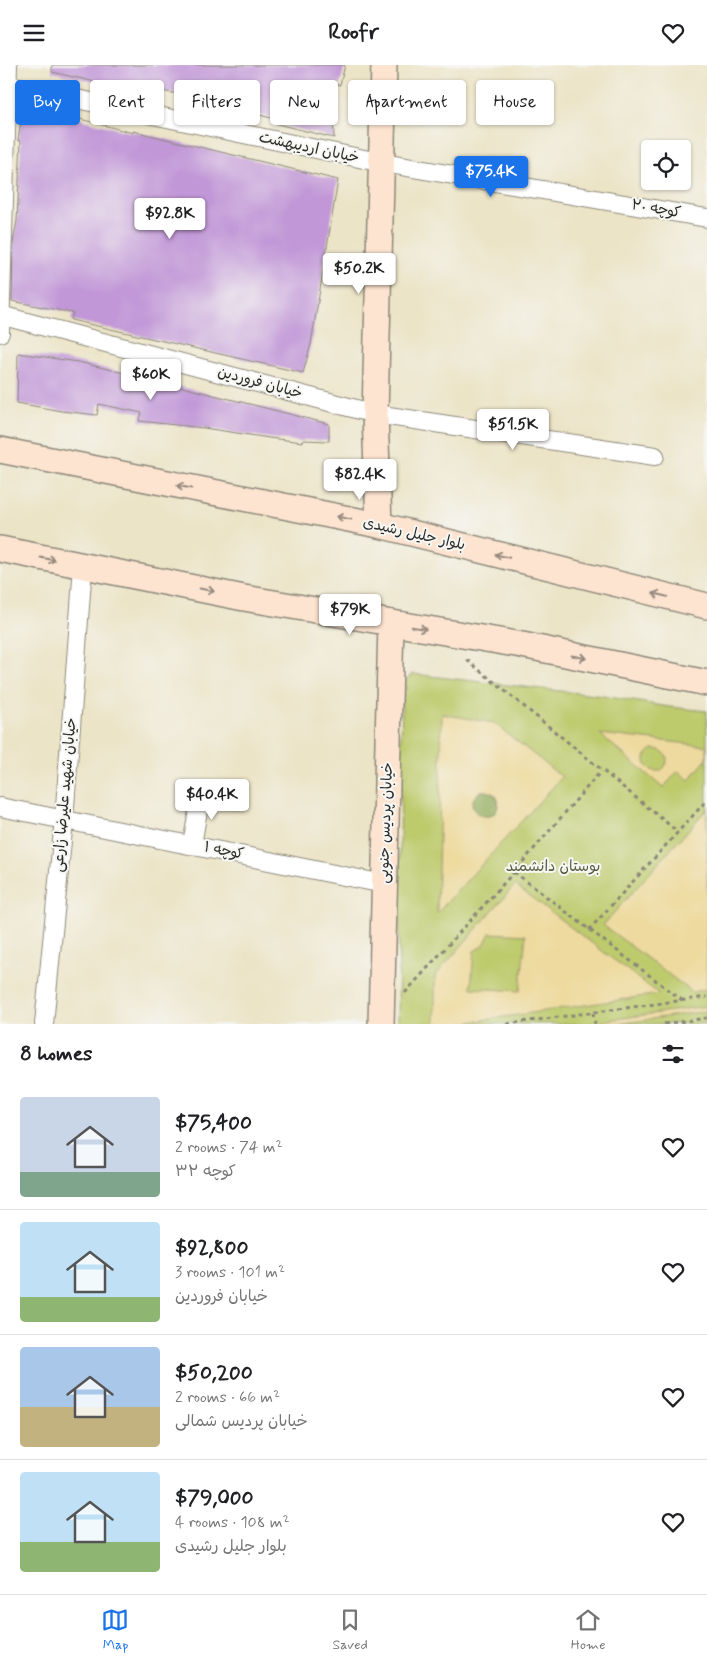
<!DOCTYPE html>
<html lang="en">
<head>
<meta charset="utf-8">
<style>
  :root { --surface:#fff; --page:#f2f2f2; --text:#202124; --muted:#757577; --line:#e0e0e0; --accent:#1a73e8 }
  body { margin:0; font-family:Mynerve,"Playpen Sans Arabic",sans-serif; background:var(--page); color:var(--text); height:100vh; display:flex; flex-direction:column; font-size:19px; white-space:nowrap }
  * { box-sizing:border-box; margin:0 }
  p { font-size:16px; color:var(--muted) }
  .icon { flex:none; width:28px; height:28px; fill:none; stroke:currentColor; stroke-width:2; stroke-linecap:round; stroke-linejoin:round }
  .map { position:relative; height:959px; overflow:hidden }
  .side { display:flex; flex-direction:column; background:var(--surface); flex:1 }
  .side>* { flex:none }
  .top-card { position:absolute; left:15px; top:15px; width:678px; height:45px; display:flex; gap:10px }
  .controls { position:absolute; left:641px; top:75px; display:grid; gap:10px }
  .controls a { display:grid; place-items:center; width:50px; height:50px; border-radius:5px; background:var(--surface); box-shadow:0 1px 4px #0004; font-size:25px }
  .price { position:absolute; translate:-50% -42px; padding:0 11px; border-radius:5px; background:#fff; color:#222; font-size:16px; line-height:32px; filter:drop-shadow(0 1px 2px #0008) }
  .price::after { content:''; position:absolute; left:50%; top:30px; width:15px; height:11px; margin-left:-8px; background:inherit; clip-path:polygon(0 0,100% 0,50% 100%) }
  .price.selected { background:var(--accent); color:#fff }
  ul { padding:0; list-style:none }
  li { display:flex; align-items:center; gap:15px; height:125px; padding:0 20px }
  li+li { border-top:1px solid var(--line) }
  li span { display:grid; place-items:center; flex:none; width:140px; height:100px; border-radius:5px; color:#555 }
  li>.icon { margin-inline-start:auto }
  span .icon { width:60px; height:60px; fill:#fffc; stroke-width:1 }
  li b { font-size:21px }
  h2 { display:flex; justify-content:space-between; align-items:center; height:60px; padding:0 20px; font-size:21px }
  .pill { padding:0 18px; border-radius:5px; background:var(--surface); box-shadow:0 1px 4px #0004; font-size:18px; line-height:45px }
  .pill.selected { background:var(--accent); color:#fff }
  header { display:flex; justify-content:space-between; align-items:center; height:65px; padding:0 20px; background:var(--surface); font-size:22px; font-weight:700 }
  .menu { display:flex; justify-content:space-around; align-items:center; height:70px; border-top:1px solid var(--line); background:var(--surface); font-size:14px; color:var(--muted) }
  .menu a { display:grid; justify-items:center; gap:2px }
  .menu .selected { color:var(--accent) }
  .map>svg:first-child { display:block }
  .green { fill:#bdcb6d; stroke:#747b4c }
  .forest { fill:#96af60; stroke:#606d46 }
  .sand { fill:#eeda9e; stroke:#8c8264; fill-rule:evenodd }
  .building { fill:#c197d7 }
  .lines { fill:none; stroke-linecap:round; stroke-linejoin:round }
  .street-casing { stroke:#8c8879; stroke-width:20 }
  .secondary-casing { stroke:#8c8879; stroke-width:28 }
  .path { stroke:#8c8879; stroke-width:3; stroke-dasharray:4 4; stroke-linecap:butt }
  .street { stroke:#fff; stroke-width:18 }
  .secondary { stroke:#fde4d0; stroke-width:25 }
  .oneway { stroke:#94887e }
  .labels { text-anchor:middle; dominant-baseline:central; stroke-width:4; stroke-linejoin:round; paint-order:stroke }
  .street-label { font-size:15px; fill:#2b2b2b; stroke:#f6f6f2 }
  .park-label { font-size:15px; fill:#575b3f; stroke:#f6f6f2 }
</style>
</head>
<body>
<header><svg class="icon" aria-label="menu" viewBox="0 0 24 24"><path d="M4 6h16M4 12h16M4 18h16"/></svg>Roofr<svg class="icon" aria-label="heart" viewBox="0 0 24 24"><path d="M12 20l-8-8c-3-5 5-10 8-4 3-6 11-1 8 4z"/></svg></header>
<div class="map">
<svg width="707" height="959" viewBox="0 0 707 959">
  <rect width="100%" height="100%" fill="#f6f6f2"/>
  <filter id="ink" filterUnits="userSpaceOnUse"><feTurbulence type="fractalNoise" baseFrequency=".02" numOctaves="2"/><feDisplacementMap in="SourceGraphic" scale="10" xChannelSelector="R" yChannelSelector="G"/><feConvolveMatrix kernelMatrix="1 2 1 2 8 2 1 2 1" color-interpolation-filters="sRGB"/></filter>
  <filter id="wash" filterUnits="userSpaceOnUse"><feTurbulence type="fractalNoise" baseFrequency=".0096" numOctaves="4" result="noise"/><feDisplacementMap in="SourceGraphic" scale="20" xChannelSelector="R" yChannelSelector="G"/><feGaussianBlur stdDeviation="1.12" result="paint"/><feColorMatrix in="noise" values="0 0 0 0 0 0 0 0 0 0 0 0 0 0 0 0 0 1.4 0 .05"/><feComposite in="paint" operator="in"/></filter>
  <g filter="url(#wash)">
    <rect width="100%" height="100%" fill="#ece4c7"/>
    <!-- green -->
    <polygon class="green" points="413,609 603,631 669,642 707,646 707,959 398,959 402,619"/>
    <!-- forest -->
    <circle class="forest" cx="485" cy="739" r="13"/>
    <!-- sand -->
    <g class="sand">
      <path d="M442,649l52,9 68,54 -125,136zM481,726c9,-1 20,4 17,15 -5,24 -43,2 -17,-15z"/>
      <path d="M600,669l107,12v13l-18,21 -11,-9 -15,17zM653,684c8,0 17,5 13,15 -6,18 -35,-2 -13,-15z"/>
      <polygon points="707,744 707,924 692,927 603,860"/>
      <path d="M515,820l144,109 -202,30h-22v-48zM490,868l36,2 -6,56 -49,-3 3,-37 10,-6z"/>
      <polygon points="707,941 707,946 616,959 603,959 603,956"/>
    </g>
    <g id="blocks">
      <!-- building -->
      <g class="building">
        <polygon points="52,0 345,0 340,20 336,19 333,45 334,73 273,58 274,54 243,45 243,43 211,35 145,23 144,28 52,7"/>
        <polygon points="23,42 80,54 133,68 133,66 338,115 311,279 303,308 71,255 73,248 12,236 13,178 17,156 21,76 18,75"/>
        <polygon points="18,288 78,297 154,315 329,359 329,376 303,375 303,377 269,373 204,363 139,356 142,348 99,339 97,350 61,346 17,338"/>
      </g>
    </g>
  </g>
  <g filter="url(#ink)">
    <use href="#blocks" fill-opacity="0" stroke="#8c8879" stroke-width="1"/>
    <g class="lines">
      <defs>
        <g id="street">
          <polyline points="0,18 383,98 707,153"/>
          <polyline points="0,250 375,349 655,391"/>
          <polyline points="0,268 8,0"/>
          <polyline points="0,742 384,819"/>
          <polyline points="192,780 201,728"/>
          <polyline points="44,959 64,755 83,501"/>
        </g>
        <g id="secondary">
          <polyline points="0,385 379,460 707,541"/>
          <polyline points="379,460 375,349 384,0"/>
          <polyline points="0,484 244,533 522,580 707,618"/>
          <polyline points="381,959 391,558"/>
        </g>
      </defs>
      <!-- street casing -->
      <use href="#street" class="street-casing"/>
      <!-- secondary casing -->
      <use href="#secondary" class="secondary-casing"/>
      <!-- path -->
      <g class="path">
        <polyline points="467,595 678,767"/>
        <polyline points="514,807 683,936"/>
        <polyline points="589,865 707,735"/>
        <polyline points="405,928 514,807 601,706"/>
        <polyline points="593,948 595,959"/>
        <polyline points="507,959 707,932"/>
        <polyline points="664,959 707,953"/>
      </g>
      <!-- street -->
      <use href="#street" class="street"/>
      <!-- secondary -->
      <use href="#secondary" class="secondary"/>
    </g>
    <!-- one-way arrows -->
    <defs><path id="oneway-shaft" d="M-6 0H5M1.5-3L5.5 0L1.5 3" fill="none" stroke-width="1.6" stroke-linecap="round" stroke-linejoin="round" transform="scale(1.25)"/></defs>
    <g class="oneway">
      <use href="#oneway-shaft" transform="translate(184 422) rotate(-169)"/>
      <use href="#oneway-shaft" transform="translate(344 453) rotate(-169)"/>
      <use href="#oneway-shaft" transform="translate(502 491) rotate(-166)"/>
      <use href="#oneway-shaft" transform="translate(48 494) rotate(11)"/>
      <use href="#oneway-shaft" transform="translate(207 525) rotate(11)"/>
      <use href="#oneway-shaft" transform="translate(660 530) rotate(-166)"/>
      <use href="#oneway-shaft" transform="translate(419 563) rotate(10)"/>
      <use href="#oneway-shaft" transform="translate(579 592) rotate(12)"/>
    </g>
  </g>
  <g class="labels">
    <!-- street labels -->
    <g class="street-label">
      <text transform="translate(309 83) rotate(12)">خیابان اردیبهشت</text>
      <text transform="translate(656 144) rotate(10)">کوچه ۲۰</text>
      <text transform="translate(260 318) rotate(15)">خیابان فروردین</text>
      <text transform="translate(414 469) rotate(13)">بلوار جلیل رشیدی</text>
      <text transform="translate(65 730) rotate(-85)">خیابان شهید علیرضا زارعی</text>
      <text transform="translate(386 758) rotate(-88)">خیابان پردیس جنوبی</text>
      <text transform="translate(224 786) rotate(11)">کوچه ۱</text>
    </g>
    <!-- park labels -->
    <g class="park-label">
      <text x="553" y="802">بوستان دانشمند</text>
    </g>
  </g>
</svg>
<div class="controls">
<a><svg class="icon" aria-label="locate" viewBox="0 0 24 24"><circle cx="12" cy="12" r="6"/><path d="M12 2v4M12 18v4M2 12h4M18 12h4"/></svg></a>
</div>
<b class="price selected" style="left:491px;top:133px">$75.4K</b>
<b class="price" style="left:170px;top:175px">$92.8K</b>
<b class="price" style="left:359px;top:230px">$50.2K</b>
<b class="price" style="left:151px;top:336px">$60K</b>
<b class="price" style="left:513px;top:386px">$51.5K</b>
<b class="price" style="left:360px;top:436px">$82.4K</b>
<b class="price" style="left:350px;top:571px">$79K</b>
<b class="price" style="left:212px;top:756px">$40.4K</b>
<div class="top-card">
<a class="pill selected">Buy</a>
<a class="pill">Rent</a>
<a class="pill">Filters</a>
<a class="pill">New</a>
<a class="pill">Apartment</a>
<a class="pill">House</a>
</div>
</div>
<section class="side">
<h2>8 homes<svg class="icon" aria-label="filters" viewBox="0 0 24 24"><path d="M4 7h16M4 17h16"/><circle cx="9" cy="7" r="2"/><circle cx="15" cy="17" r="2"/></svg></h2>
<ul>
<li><span style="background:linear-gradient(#c9d6e8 75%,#7fa58c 0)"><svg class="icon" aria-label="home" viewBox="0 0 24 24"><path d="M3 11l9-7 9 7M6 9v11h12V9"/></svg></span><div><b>$75,400</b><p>2 rooms · 74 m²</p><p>کوچه ۳۲</p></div><svg class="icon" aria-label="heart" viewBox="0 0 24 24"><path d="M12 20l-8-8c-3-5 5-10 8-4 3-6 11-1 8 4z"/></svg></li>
<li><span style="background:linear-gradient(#bfe0f5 75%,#8fb573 0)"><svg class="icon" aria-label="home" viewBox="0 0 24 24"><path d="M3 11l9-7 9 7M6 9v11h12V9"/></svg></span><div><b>$92,800</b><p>3 rooms · 101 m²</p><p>خیابان فروردین</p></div><svg class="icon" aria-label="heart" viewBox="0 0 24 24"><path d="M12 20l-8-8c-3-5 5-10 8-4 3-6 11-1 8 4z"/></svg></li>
<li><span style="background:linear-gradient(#a9c7e8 60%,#c2b280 0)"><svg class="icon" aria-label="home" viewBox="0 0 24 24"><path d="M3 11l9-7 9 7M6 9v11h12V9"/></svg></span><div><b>$50,200</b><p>2 rooms · 66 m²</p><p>خیابان پردیس شمالی</p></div><svg class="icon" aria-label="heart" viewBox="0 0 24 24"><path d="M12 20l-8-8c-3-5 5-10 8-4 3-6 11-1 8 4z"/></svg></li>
<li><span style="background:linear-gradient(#bfe0f5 70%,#8fb573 0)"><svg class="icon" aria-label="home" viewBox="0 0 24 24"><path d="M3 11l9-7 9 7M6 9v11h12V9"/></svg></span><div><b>$79,000</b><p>4 rooms · 108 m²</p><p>بلوار جلیل رشیدی</p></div><svg class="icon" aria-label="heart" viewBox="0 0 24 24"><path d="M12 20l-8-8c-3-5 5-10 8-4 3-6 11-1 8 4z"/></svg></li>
</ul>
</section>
<nav class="menu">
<a class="selected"><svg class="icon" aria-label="map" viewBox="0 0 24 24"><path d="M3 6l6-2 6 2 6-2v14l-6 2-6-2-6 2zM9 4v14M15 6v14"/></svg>Map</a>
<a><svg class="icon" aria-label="saved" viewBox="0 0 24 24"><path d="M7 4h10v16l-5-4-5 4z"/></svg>Saved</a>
<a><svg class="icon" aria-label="home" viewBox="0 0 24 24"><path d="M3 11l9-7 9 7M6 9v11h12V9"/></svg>Home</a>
</nav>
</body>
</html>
